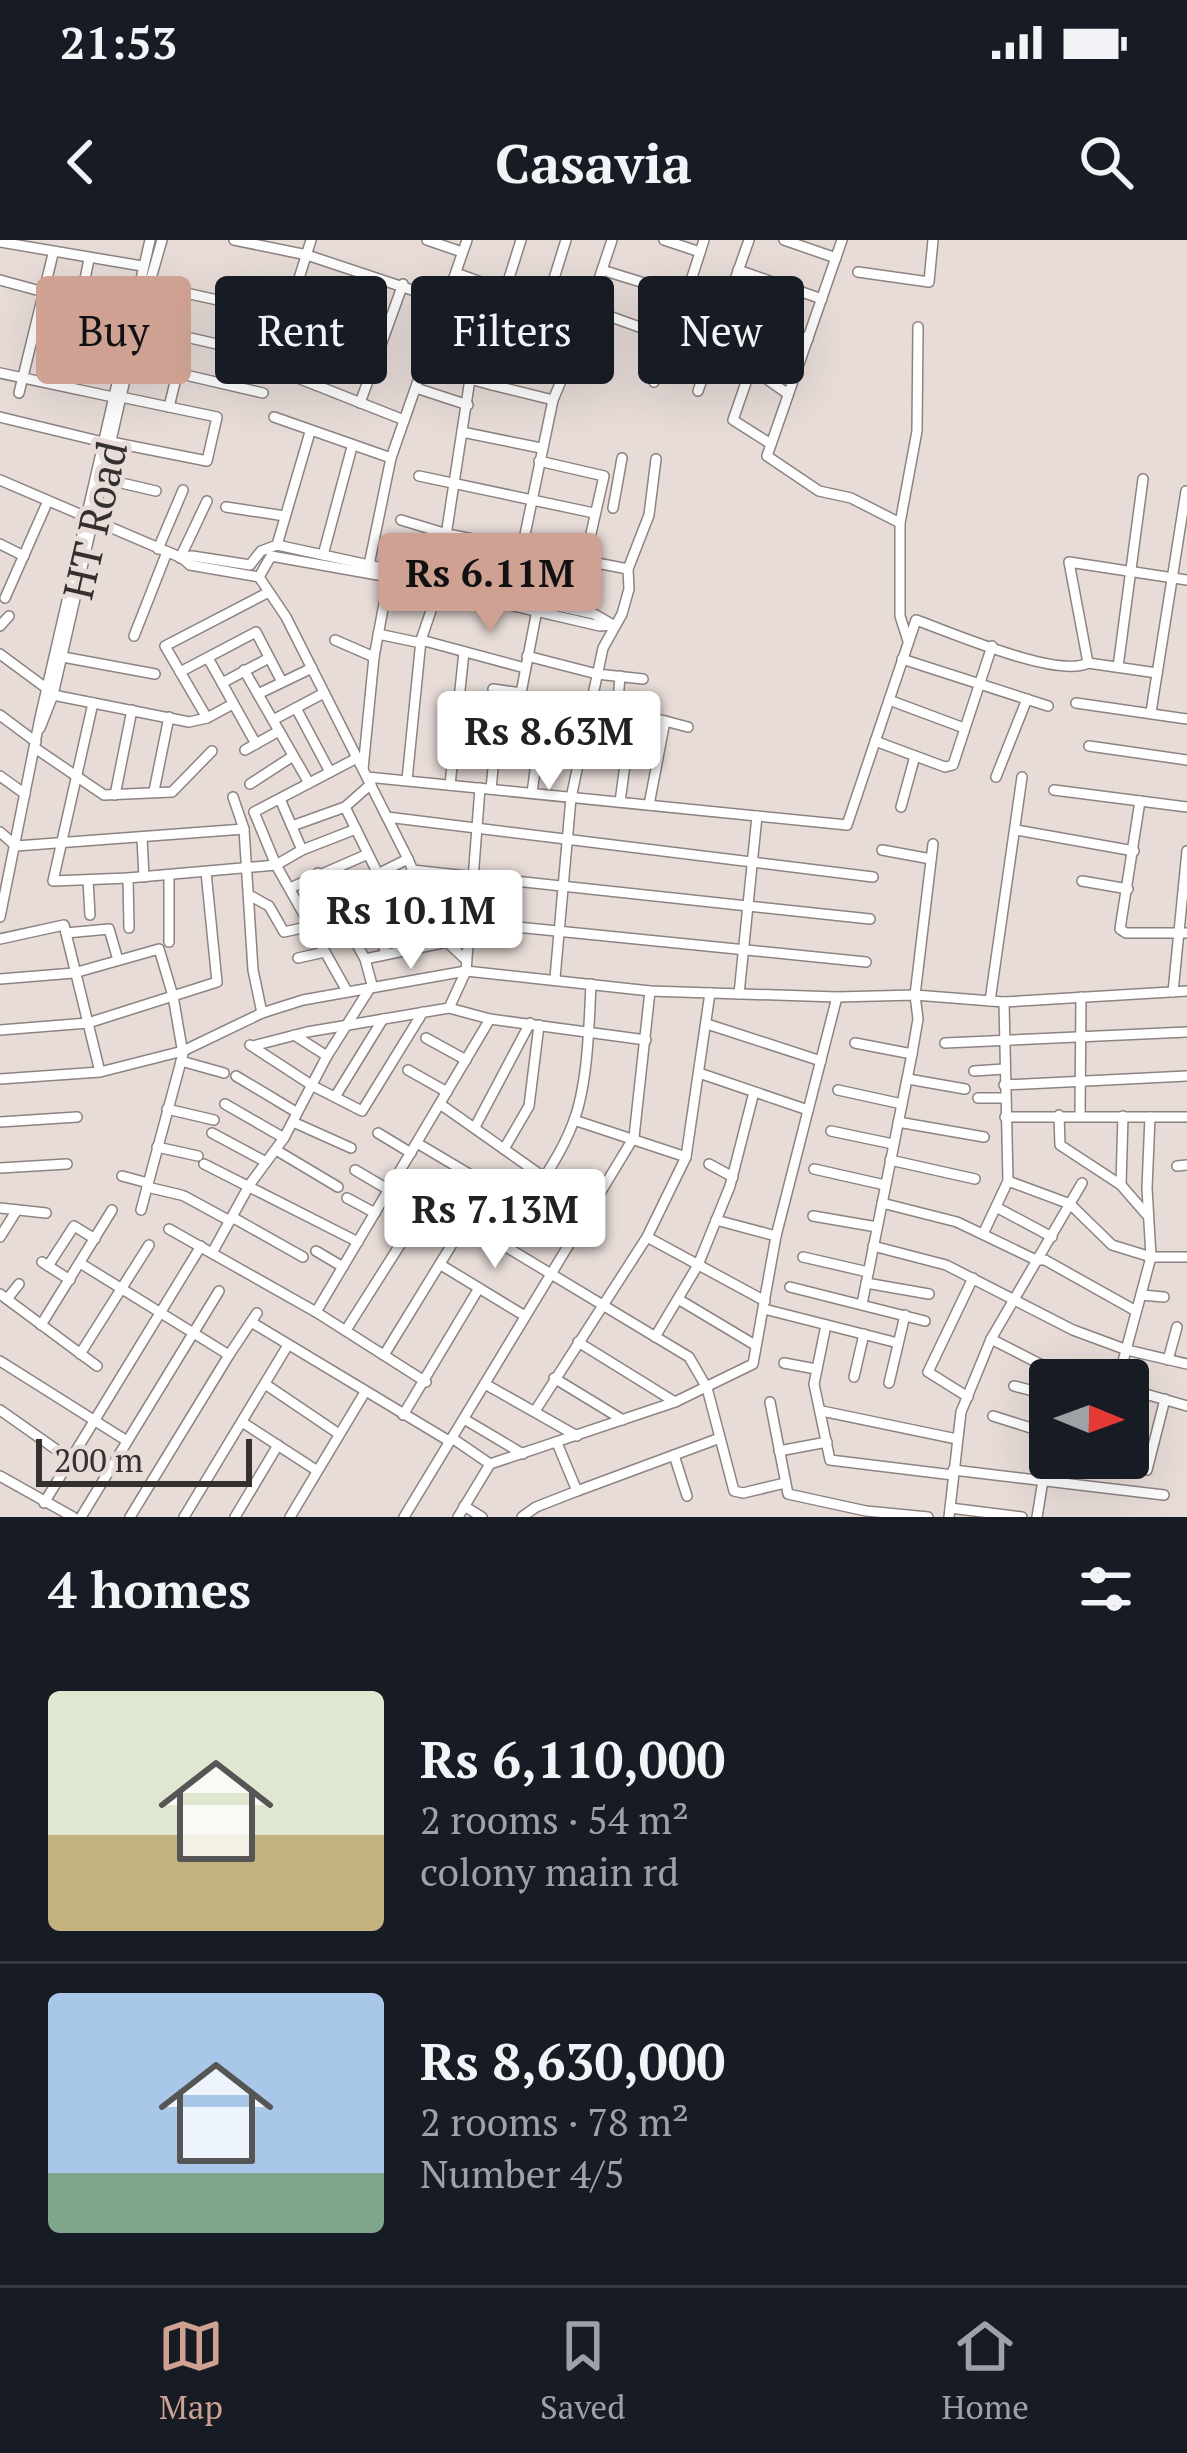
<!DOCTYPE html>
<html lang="en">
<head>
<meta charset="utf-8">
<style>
  :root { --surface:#171b24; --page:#20242c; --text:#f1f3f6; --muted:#9ea1a6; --line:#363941; --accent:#cea192 }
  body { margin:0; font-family:"PT Serif",serif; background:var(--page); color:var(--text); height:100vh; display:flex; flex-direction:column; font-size:45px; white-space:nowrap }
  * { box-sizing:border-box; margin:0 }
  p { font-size:39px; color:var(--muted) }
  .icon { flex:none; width:66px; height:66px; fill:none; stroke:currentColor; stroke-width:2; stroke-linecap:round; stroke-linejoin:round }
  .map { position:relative; height:1277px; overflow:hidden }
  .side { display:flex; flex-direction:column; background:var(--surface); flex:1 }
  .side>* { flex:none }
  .banner { position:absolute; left:36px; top:36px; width:1116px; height:108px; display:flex; gap:24px }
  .needle { width:78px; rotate:91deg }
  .tools { position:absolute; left:1029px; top:1119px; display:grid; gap:24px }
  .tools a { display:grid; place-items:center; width:120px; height:120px; border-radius:12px; background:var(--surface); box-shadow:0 12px 48px #0002; font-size:60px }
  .scale { position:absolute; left:36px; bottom:30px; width:216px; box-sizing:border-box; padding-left:12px; border:6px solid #34302e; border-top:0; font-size:33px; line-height:42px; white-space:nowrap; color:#34302e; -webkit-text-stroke:9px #e7dcd8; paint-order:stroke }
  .price { position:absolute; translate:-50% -102px; padding:0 27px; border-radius:12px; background:#fff; color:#222; font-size:39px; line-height:78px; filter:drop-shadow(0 3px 6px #0008) }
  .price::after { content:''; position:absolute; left:50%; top:72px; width:36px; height:27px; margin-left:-18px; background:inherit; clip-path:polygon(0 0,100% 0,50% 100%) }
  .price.current { background:var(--accent); color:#111 }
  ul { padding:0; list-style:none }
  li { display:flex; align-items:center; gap:36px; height:300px; padding:0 48px }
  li+li { border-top:3px solid var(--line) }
  li span { display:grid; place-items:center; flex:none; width:336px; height:240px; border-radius:12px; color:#555 }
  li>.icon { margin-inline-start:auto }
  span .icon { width:144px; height:144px; fill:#fffc; stroke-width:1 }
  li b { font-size:51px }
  h2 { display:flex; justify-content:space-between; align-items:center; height:144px; padding:0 48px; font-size:51px }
  .pill { padding:0 42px; border-radius:12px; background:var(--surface); box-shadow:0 12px 48px #0002; font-size:42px; line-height:108px }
  .pill.current { background:var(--accent); color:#111 }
  .status { display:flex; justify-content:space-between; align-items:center; height:84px; padding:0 60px; background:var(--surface); direction:ltr }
  .status svg { height:33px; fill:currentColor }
  header { display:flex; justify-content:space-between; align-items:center; height:156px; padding:0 48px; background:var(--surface); font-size:54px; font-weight:800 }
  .dock { display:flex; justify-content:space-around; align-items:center; height:168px; border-top:3px solid var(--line); background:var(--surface); font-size:33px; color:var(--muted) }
  .dock a { display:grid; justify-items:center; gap:6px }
  .dock .current { color:var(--accent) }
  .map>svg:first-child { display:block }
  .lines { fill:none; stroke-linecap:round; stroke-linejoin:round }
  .minor-casing { stroke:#8d8380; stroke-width:12 }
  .minor { stroke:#fff; stroke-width:9 }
  .labels { text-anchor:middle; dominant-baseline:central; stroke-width:10; stroke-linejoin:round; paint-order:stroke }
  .street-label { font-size:42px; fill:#34302e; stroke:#e7dcd8 }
</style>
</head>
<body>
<div class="status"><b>21:53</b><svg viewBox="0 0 49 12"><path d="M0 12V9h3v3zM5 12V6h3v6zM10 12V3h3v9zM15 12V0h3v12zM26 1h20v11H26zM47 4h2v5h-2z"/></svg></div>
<header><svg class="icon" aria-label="back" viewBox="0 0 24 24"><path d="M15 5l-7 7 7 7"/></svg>Casavia<svg class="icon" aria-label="search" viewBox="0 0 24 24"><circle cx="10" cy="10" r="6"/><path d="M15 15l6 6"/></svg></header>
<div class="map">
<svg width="1187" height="1277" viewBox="0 0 1187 1277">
  <rect width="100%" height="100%" fill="#e7dcd8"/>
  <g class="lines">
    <defs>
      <g id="minor">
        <polyline points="234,0 307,15 445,61"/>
        <polyline points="311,0 295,51 387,87"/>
        <polyline points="427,0 462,12"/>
        <polyline points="664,0 700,12"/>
        <polyline points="704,0 686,56 808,99"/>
        <polyline points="784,0 836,18"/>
        <polyline points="842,0 767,216 819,251 851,258 900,283 900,376 908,401"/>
        <polyline points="0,2 142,26"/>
        <polyline points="602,30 686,56 669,96"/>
        <polyline points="738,30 822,59"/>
        <polyline points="858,32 929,42 933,0"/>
        <polyline points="456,33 505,51"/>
        <polyline points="0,40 44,52"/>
        <polyline points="149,45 282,74"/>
        <polyline points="725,68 749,0"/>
        <polyline points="589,69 645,89"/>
        <polyline points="502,73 542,77 581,88"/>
        <polyline points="542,77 566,0"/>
        <polyline points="768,84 751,128 788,154"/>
        <polyline points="136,91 186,97 270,116 282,74 295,51"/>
        <polyline points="278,94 339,117 349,111 376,118"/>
        <polyline points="496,112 533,117 565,131"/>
        <polyline points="275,129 404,180"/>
        <polyline points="0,133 113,157"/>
        <polyline points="177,133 263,153"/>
        <polyline points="654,142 669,96 747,123 751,128 733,180 771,204"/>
        <polyline points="64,145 89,19"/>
        <polyline points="492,145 553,160"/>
        <polyline points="416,148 468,165"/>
        <polyline points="698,151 712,111"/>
        <polyline points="19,153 53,14"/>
        <polyline points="360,163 403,44"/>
        <polyline points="169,167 186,97"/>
        <polyline points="0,177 103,202"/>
        <polyline points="274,177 391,218"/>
        <polyline points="462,192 541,208"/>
        <polyline points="111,202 207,221 217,177 121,157"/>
        <polyline points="539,221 604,236 585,320"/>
        <polyline points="419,236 594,273"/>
        <polyline points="104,239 156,251"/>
        <polyline points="0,240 182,318 192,316 250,325 261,311 277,305 594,374 613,385"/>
        <polyline points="226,267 285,276"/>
        <polyline points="613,268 622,218"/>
        <polyline points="401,280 447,294 628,329"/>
        <polyline points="900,283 917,191 918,87"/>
        <polyline points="0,304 24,316"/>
        <polyline points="277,305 310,192"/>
        <polyline points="158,309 183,250"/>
        <polyline points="323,315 352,207"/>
        <polyline points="180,318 207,261"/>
        <polyline points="182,318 190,325 259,337"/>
        <polyline points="369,325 391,218 467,0"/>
        <polyline points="259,337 286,377 408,619 436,684 447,702 466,720"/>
        <polyline points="259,337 271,316 389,337 600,386 613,385"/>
        <polyline points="439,341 470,139 492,145 505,51 521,0"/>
        <polyline points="512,357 553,160 580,96 612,0"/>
        <polyline points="5,358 47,263"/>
        <polyline points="537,370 521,453 527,458 589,475"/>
        <polyline points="0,386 9,376"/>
        <polyline points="378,394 421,403"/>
        <polyline points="134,396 167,312"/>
        <polyline points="335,400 374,417"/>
        <polyline points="421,400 525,428"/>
        <polyline points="0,414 46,448"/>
        <polyline points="527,416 597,434 643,439"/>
        <polyline points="63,417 155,434"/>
        <polyline points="208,418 256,504"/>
        <polyline points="902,419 1048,466"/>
        <polyline points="1088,423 1069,322 1187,340"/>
        <polyline points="1118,427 1143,239"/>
        <polyline points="244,430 309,543"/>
        <polyline points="180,432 256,392 282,442"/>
        <polyline points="620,436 616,486 629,495 620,562"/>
        <polyline points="222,443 269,418"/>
        <polyline points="493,449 521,453"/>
        <polyline points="258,454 312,428"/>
        <polyline points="53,455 189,482 207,478"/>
        <polyline points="889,460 964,488"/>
        <polyline points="93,463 53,641 128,638 276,625 302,610 356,589"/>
        <polyline points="1076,463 1187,479"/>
        <polyline points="233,464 207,478 165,406 267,353"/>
        <polyline points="296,468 330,532"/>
        <polyline points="1151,472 1186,251"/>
        <polyline points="0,475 36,502"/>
        <polyline points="642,475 688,487"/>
        <polyline points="273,480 324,453"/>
        <polyline points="40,488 53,455 136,91 162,0"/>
        <polyline points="875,501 945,527 953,525 992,406"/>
        <polyline points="1089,506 1187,520"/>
        <polyline points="35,508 104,555 172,552 212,511"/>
        <polyline points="245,510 279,491"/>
        <polyline points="363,529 374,417 389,337"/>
        <polyline points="0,536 25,554"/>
        <path d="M367,537l480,48 69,-205c34,12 142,59 172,43l69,10"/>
        <polyline points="996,537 1027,459"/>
        <polyline points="407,540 421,400 438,350"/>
        <polyline points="250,544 293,516"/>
        <polyline points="450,545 464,412"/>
        <polyline points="491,549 499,465"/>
        <polyline points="1054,550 1187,567"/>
        <polyline points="154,551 169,477"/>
        <polyline points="532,553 541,487"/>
        <polyline points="115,555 132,470"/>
        <polyline points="233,557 244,589 253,730 262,773"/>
        <polyline points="280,559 302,610"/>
        <polyline points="1140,561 1120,689 1126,693 1187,693"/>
        <polyline points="649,565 665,481"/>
        <polyline points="345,567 415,709"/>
        <polyline points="901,567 915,516"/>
        <polyline points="387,577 873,637"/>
        <polyline points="292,586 345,567 371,544"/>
        <polyline points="1016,590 1134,611"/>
        <polyline points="0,592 16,606"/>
        <polyline points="142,598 144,637"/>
        <polyline points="16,606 244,589"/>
        <polyline points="882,610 931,619"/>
        <polyline points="412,630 870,679"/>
        <polyline points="128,638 129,688"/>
        <polyline points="88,640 90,675"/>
        <polyline points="1082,641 1128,649"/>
        <polyline points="354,646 386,712"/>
        <polyline points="290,648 368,614"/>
        <polyline points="249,655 269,666 284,692 311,686"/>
        <polyline points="331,657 408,619"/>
        <polyline points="0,677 40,478 150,0"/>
        <polyline points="436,684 467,682 866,722"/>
        <polyline points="66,693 109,689 118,720"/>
        <polyline points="0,699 64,685 100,832"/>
        <polyline points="169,702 169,635"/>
        <polyline points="298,718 325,712"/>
        <polyline points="365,719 447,702"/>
        <polyline points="555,738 571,558 603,408 622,374 629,349 628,329 649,275 656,219"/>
        <polyline points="0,739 74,733 159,709 173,756 183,814 141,970"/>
        <polyline points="347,751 276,625 254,572 357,518"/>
        <polyline points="1173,752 1187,611"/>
        <polyline points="739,754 757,576"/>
        <polyline points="990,761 1022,537"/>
        <polyline points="449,768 490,779 646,800"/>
        <polyline points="707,784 821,821"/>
        <polyline points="0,790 88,783 217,742 206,632"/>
        <polyline points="294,795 327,816"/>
        <polyline points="426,798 466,820"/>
        <polyline points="855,803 912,814"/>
        <polyline points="945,803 1187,792"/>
        <polyline points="250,805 313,846 362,871 423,772"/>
        <polyline points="253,806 307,792 449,768 466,731 480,548"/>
        <polyline points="181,821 224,833"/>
        <polyline points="408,830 447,852"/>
        <polyline points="974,831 1004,829"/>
        <polyline points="699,833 808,870"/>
        <polyline points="236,836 296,872"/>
        <polyline points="0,839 100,832 183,811 262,773 303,760 466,731 650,751 837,757 915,755 1004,762 1187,751"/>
        <polyline points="908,839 965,849"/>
        <polyline points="1004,845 1187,836"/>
        <polyline points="838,850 902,864"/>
        <polyline points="335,857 383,779"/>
        <polyline points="978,858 1004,858"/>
        <polyline points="225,864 284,898"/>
        <polyline points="440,864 545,938"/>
        <polyline points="167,869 214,880"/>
        <polyline points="1059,875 1060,905 1121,945"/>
        <polyline points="1080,875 1081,757"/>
        <polyline points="1123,876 1121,945 1147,975"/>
        <polyline points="1005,877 1187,877"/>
        <polyline points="574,880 686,917"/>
        <polyline points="0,882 77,877"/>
        <polyline points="293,882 351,908"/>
        <polyline points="898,882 984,897"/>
        <polyline points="475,887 530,783"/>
        <polyline points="831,891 893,904"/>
        <polyline points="212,893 266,922"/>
        <polyline points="378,893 411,913"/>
        <polyline points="417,903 523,966"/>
        <polyline points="157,907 198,916"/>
        <polyline points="504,909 529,866 539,785"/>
        <polyline points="276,910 338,947"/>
        <polyline points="890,920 975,939"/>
        <polyline points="204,924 358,1002"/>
        <polyline points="709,924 733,937"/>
        <polyline points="1177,926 1187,925"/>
        <polyline points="0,928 67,924"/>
        <polyline points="814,929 885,945"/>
        <polyline points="355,930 389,950"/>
        <polyline points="122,936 148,943"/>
        <polyline points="395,940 689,1117 707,1148 734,1251 743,1253 785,1243"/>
        <polyline points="1008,941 1070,964 1112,1005 1151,1017 1187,1017"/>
        <polyline points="147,947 181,955"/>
        <polyline points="184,956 230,981"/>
        <polyline points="347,958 375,973"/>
        <polyline points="882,963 957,982 1036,1020 1045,1020 1136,1071"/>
        <polyline points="996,967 1052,997"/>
        <polyline points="0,968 46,973"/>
        <polyline points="813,976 877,987"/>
        <polyline points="232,977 303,1017"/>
        <polyline points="716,980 776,996"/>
        <polyline points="169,989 316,1072 426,1142"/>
        <polyline points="984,992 1008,941 1004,762"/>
        <polyline points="0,997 17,970"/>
        <polyline points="647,997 765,1061"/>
        <path d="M500,1004c24,-41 56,-76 73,-121 15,-38 16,-98 18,-139"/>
        <polyline points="873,1006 946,1025 1073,1090 1127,1110 1187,1124"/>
        <polyline points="316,1011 343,1027"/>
        <polyline points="212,1013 250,944 284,898 327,816 372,745 365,719 318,633"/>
        <polyline points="803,1017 868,1032"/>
        <polyline points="42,1022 70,1040"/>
        <polyline points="80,1023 229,1115 130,1277"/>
        <polyline points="441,1025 525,1076"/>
        <polyline points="48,1026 74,986 95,999"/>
        <polyline points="866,1043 929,1054"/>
        <polyline points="790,1047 925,1081"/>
        <polyline points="0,1054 97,1126"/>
        <polyline points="1141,1055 1164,1057"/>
        <polyline points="7,1059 19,1044"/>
        <polyline points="678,1059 755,1105"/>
        <polyline points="862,1064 912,814 918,779 915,755 933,604"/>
        <polyline points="764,1069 898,1103"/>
        <polyline points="316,1072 490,779"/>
        <polyline points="251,1082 449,1201"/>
        <polyline points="41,1085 112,970"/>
        <polyline points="826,1085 814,1144 830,1220 953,1235"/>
        <polyline points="346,1090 429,959"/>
        <polyline points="655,1097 698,1025 730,946 754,852"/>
        <polyline points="991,1099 1040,1124 1095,1140"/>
        <polyline points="578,1102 675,1162"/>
        <polyline points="80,1114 149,1005"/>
        <polyline points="229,1115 257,1073"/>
        <polyline points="384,1115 465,983"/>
        <polyline points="1168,1120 1177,1087"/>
        <polyline points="0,1121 127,1201"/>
        <polyline points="784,1123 816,1129"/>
        <polyline points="854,1137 864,1094"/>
        <polyline points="554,1138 623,1180"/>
        <polyline points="1118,1140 1151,1017 1147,948 1150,877"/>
        <polyline points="889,1143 905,1075"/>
        <polyline points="265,1144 339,1194"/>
        <polyline points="485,1144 577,1196"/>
        <polyline points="1014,1146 1050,1155"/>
        <polyline points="1128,1149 1187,1166"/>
        <polyline points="968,1157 928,1132 973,1038"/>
        <polyline points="770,1162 788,1254 866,1271 928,1277"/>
        <polyline points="0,1170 71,1220"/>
        <polyline points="535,1171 647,997 686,917 710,753"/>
        <polyline points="822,1171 957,1199"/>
        <polyline points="403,1175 479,1048"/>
        <polyline points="993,1176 1050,1194"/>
        <polyline points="464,1179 523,1214"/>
        <polyline points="242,1182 316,1230"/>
        <polyline points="452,1198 490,1224 675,1162 753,1124 776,996 837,757"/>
        <polyline points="779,1211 827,1202"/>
        <polyline points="674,1215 687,1256"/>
        <polyline points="1097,1225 1098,1218"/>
        <polyline points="953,1230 1164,1255"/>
        <polyline points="1147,1230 1165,1159"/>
        <polyline points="0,1236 73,1277"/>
        <polyline points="577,1251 720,1198"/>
        <polyline points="44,1263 201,1006"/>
        <polyline points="464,1266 482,1277"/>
        <polyline points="950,1268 1022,1277"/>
        <polyline points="81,1277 219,1051"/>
        <polyline points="184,1277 288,1105"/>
        <polyline points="235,1277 278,1205"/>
        <polyline points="290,1277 365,1152"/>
        <polyline points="404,1277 634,897 650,751"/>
        <polyline points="458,1277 490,1224"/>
        <polyline points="522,1277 536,1267 577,1251 557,1203"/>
        <polyline points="949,1277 961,1172 991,1099 1082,943"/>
        <polyline points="1037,1277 1050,1197"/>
      </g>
    </defs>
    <!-- minor casing -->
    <use href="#minor" class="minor-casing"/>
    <!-- minor -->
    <use href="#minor" class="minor"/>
  </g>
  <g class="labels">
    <!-- street labels -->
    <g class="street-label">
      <text transform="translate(94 280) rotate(-77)">HT Road</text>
    </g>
  </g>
</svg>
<div class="tools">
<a><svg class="needle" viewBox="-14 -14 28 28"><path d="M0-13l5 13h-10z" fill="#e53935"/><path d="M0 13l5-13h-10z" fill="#9ea1a6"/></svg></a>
</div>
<div class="scale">200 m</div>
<b class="price current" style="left:490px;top:395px">Rs 6.11M</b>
<b class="price" style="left:549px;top:553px">Rs 8.63M</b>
<b class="price" style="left:411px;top:732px">Rs 10.1M</b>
<b class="price" style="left:495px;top:1031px">Rs 7.13M</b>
<div class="banner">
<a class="pill current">Buy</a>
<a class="pill">Rent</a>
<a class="pill">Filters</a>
<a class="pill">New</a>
</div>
</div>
<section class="side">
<h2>4 homes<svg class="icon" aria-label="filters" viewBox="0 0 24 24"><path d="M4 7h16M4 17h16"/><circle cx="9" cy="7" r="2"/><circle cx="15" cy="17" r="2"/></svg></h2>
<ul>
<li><span style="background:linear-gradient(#dfe7d0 60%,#c2b280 0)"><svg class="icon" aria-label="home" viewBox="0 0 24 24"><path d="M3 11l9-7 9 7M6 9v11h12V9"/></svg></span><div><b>Rs 6,110,000</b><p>2 rooms · 54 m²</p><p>colony main rd</p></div></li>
<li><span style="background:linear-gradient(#a9c7e8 75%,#7fa58c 0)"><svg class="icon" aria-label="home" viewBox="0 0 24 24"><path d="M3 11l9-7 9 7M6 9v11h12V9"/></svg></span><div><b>Rs 8,630,000</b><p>2 rooms · 78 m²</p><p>Number 4/5</p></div></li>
</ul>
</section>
<nav class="dock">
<a class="current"><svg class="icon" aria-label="map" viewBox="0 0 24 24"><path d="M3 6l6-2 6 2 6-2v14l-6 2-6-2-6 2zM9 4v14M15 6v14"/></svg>Map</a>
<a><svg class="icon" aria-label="saved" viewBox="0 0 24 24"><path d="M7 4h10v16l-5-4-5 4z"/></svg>Saved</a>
<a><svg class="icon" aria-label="home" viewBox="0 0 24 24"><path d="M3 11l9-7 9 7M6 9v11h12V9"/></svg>Home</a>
</nav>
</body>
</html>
